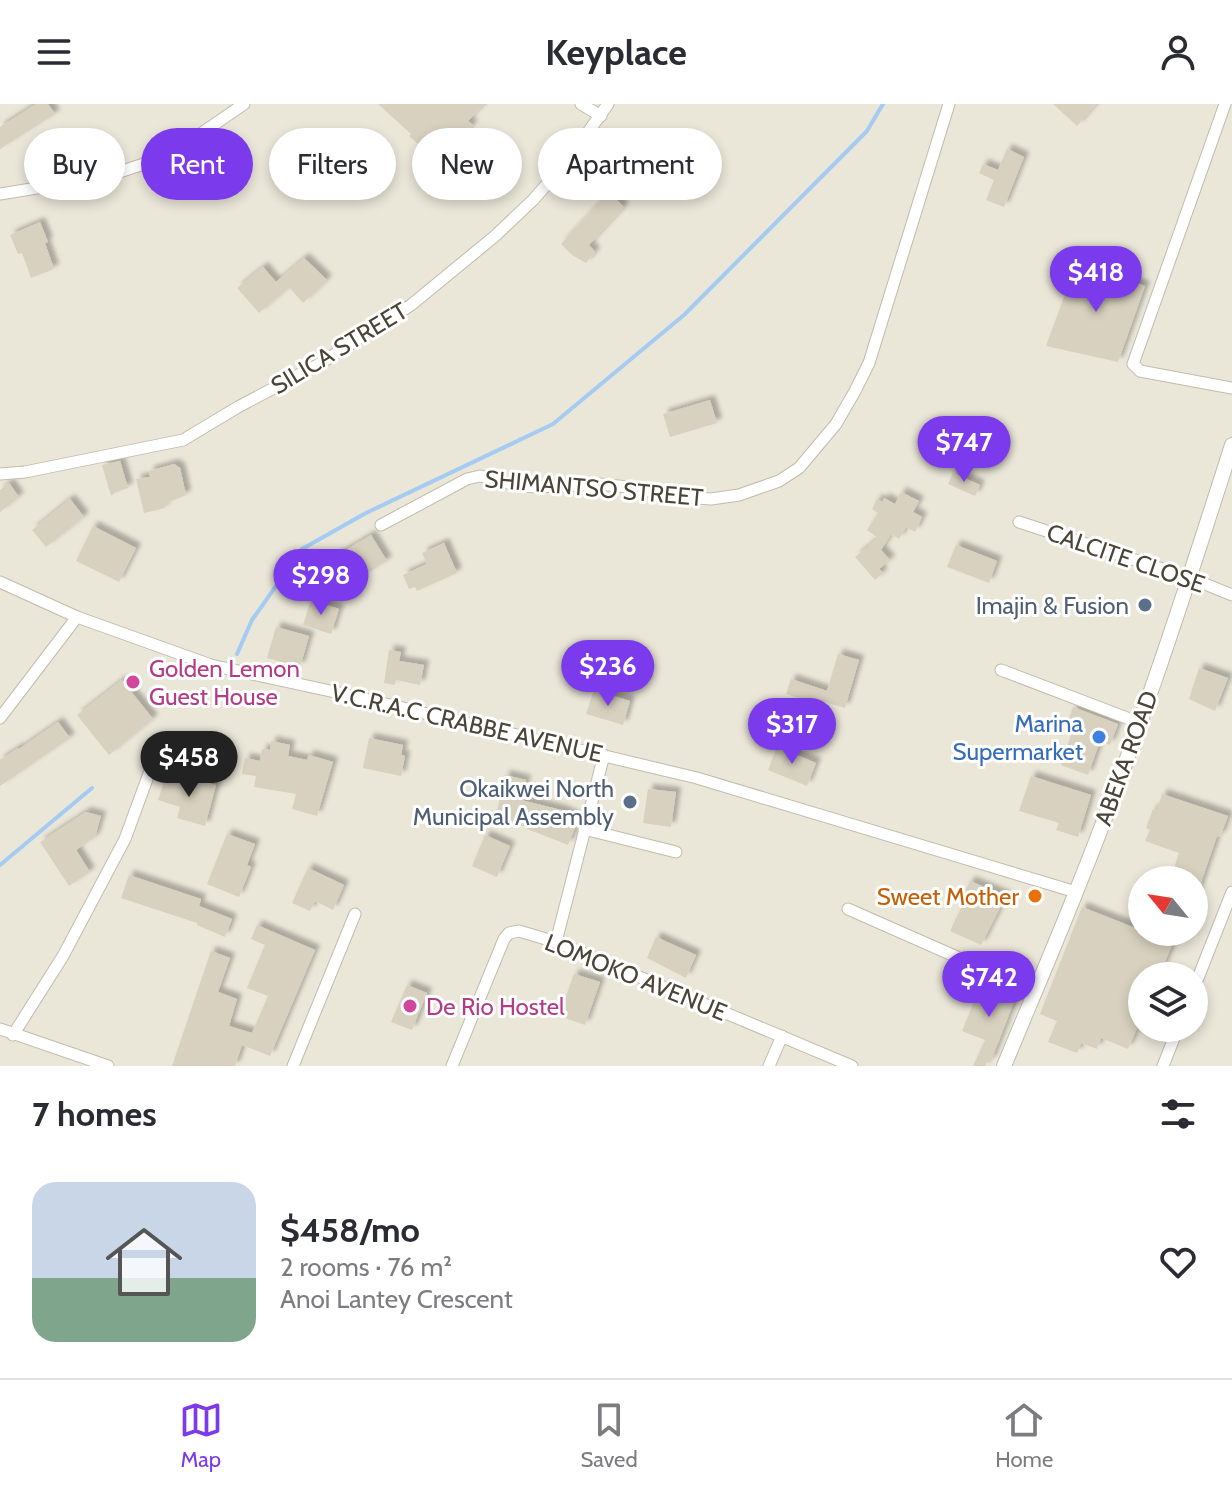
<!DOCTYPE html>
<html lang="en">
<head>
<meta charset="utf-8">
<style>
  :root { --surface:#fff; --page:#f7f7f7; --text:#2b2b33; --muted:#7c7c81; --line:#e1e1e2; --accent:#7c3aed }
  body { margin:0; font-family:Cabin,sans-serif; background:var(--page); color:var(--text); height:100vh; display:flex; flex-direction:column; font-size:30px; white-space:nowrap }
  * { box-sizing:border-box; margin:0 }
  p { font-size:26px; color:var(--muted) }
  .icon { flex:none; width:44px; height:44px; fill:none; stroke:currentColor; stroke-width:2; stroke-linecap:round; stroke-linejoin:round }
  .map { position:relative; height:962px; overflow:hidden }
  .side { display:flex; flex-direction:column; background:var(--surface); flex:1 }
  .side>* { flex:none }
  .banner { position:absolute; left:24px; top:24px; width:800px; height:72px; display:flex; gap:16px }
  .needle { width:52px; rotate:300deg }
  .fabs { position:absolute; left:1128px; top:762px; display:grid; gap:16px }
  .fabs a { display:grid; place-items:center; width:80px; height:80px; border-radius:50%; background:var(--surface); box-shadow:0 4px 12px #0003; font-size:40px }
  .price { position:absolute; translate:-50% -68px; padding:0 18px; border-radius:28px; background:var(--accent); color:#fff; font-size:26px; line-height:52px; filter:drop-shadow(0 2px 4px #0008) }
  .price::after { content:''; position:absolute; left:50%; top:48px; width:24px; height:18px; margin-left:-12px; background:inherit; clip-path:polygon(0 0,100% 0,50% 100%) }
  .price.current { background:#222; color:#fff }
  ul { padding:0; list-style:none }
  li { display:flex; align-items:center; gap:24px; height:200px; padding:0 32px }
  li span { display:grid; place-items:center; flex:none; width:224px; height:160px; border-radius:24px; color:#555 }
  li>.icon { margin-inline-start:auto }
  span .icon { width:96px; height:96px; fill:#fffc; stroke-width:1 }
  li b { font-size:34px }
  h2 { display:flex; justify-content:space-between; align-items:center; height:96px; padding:0 32px; font-size:34px }
  .tag { padding:0 28px; border-radius:36px; background:var(--surface); box-shadow:0 4px 12px #0003; font-size:28px; line-height:72px }
  .tag.current { background:var(--accent); color:#fff }
  header { display:flex; justify-content:space-between; align-items:center; height:104px; padding:0 32px; background:var(--surface); font-size:36px; font-weight:700 }
  .menu { display:flex; justify-content:space-around; align-items:center; height:112px; border-top:2px solid var(--line); background:var(--surface); font-size:22px; color:var(--muted) }
  .menu a { display:grid; justify-items:center; gap:4px }
  .menu .current { color:var(--accent) }
  .map>svg:first-child { display:block }
  .residential { fill:#eae6d8; fill-rule:evenodd }
  .lines { fill:none; stroke-linecap:round; stroke-linejoin:round }
  .stream { stroke:#a5cbf3; stroke-width:4 }
  .building { fill:#d8d1bf; filter:url(#shadow) }
  .minor-casing { stroke:#c2bcac; stroke-width:13 }
  .tertiary-casing { stroke:#c2bcac; stroke-width:16 }
  .minor { stroke:#fff; stroke-width:11 }
  .tertiary { stroke:#fff; stroke-width:14 }
  .service-dot { fill:#5c6f8a; stroke:#fff; stroke-width:3 }
  .hotel-dot { fill:#d1479c; stroke:#fff; stroke-width:3 }
  .shop-dot { fill:#3f7fe0; stroke:#fff; stroke-width:3 }
  .food-dot { fill:#e8710a; stroke:#fff; stroke-width:3 }
  .labels { text-anchor:middle; dominant-baseline:central; stroke-width:6; stroke-linejoin:round; paint-order:stroke }
  .street-label { font-size:24px; fill:#4a4537; stroke:#fff }
  .service-label { font-size:24px; fill:#4e5e75; stroke:#fff; text-anchor:end }
  .hotel-label { font-size:24px; fill:#b23c85; stroke:#fff; text-anchor:start }
  .shop-label { font-size:24px; fill:#366cbe; stroke:#fff; text-anchor:end }
  .food-label { font-size:24px; fill:#c56008; stroke:#fff; text-anchor:end }
</style>
</head>
<body>
<header><svg class="icon" aria-label="menu" viewBox="0 0 24 24"><path d="M4 6h16M4 12h16M4 18h16"/></svg>Keyplace<svg class="icon" aria-label="person" viewBox="0 0 24 24"><circle cx="12" cy="8" r="4"/><path d="M4 21q1-7 8-7t8 7"/></svg></header>
<div class="map">
<svg width="1232" height="962" viewBox="0 0 1232 962">
  <defs>
    <filter id="shadow"><feDropShadow dx="5" dy="-5" stdDeviation="2" flood-color="#0004"/></filter>
  </defs>
  <rect width="100%" height="100%" fill="#f5f3ea"/>
  <!-- residential -->
  <path class="residential" d="M0,0h1232v962h-1232zM1142,776h52v52h-52zM1142,872h52v52h-52z"/>
  <g class="lines">
    <!-- stream -->
    <g class="stream">
      <polyline points="237,550 252,516 302,445 366,409 553,320 684,211 867,27 883,0"/>
      <polyline points="0,761 92,684"/>
    </g>
  </g>
  <!-- building -->
  <g class="building">
    <polygon points="36,0 48,0 55,10 0,45 0,23"/>
    <polygon points="378,0 484,0 468,17 473,21 451,45 446,40 433,54 409,32 411,30"/>
    <polygon points="1053,0 1096,0 1077,22"/>
    <polygon points="1007,45 1024,53 1004,103 986,96 994,76 979,69 983,60 998,66"/>
    <polygon points="609,88 624,103 589,141 595,148 586,159 572,151 561,140"/>
    <polygon points="40,118 48,138 45,139 54,165 31,174 22,149 18,150 10,131"/>
    <polygon points="304,154 327,176 303,199 289,183 259,209 237,184 263,163 276,178"/>
    <polygon points="1077,158 1145,182 1118,258 1046,242"/>
    <polygon points="710,296 717,319 670,333 663,310"/>
    <polygon points="120,357 128,384 116,388 111,392 102,361"/>
    <polygon points="174,360 180,364 186,391 164,400 165,404 144,409 136,375 150,373 149,367"/>
    <polygon points="953,369 980,381 975,392 948,380"/>
    <polygon points="9,379 19,393 0,408 0,386"/>
    <polygon points="901,388 919,397 913,408 922,413 915,428 906,423 899,435 891,430 881,446 890,456 879,465 883,469 875,476 855,453 878,434 867,426 878,409 872,405 877,395 882,398 884,394 895,400"/>
    <polygon points="70,395 84,413 46,443 32,426"/>
    <polygon points="93,422 136,444 119,478 76,457"/>
    <polygon points="371,431 387,457 335,489 319,462"/>
    <polygon points="444,439 457,469 417,487 415,483 409,485 403,471 427,460 422,449"/>
    <polygon points="956,441 997,457 989,479 947,463"/>
    <polygon points="311,496 339,505 331,530 303,521"/>
    <polygon points="276,523 309,532 300,563 267,554"/>
    <polygon points="389,546 401,548 399,557 424,561 420,581 396,576 395,581 384,579"/>
    <polygon points="838,550 859,556 845,604 818,596 817,600 786,590 791,575 827,587"/>
    <polygon points="1199,564 1228,574 1215,607 1189,595"/>
    <polygon points="122,576 153,615 109,651 77,611"/>
    <polygon points="594,586 630,597 623,621 586,610"/>
    <polygon points="1073,603 1118,620 1110,641 1100,637 1088,671 1061,661 1071,631 1064,628"/>
    <polygon points="58,618 70,634 0,682 0,656 18,644 19,645"/>
    <polygon points="369,634 403,641 401,651 405,652 401,672 363,664"/>
    <polygon points="271,637 290,641 288,652 307,656 309,651 333,658 317,712 292,705 296,690 254,683 256,672 242,670 245,654 260,657 262,645 270,646"/>
    <polygon points="777,643 816,659 807,682 768,666"/>
    <polygon points="505,671 526,676 521,696 561,706 579,714 568,741 527,725 528,723 495,716"/>
    <polygon points="1031,672 1091,691 1078,733 1056,726 1059,719 1019,707"/>
    <polygon points="188,674 216,681 205,722 177,714 180,703 158,696 165,675 186,681"/>
    <polygon points="648,685 676,688 671,723 643,719"/>
    <polygon points="1162,690 1228,712 1220,733 1217,732 1196,793 1194,792 1194,776 1170,776 1179,749 1145,737 1150,726 1146,724 1153,705 1157,706"/>
    <polygon points="86,708 101,712 95,733 76,746 90,768 69,782 40,738"/>
    <polygon points="227,730 255,740 247,761 251,763 239,793 207,780"/>
    <polygon points="485,731 510,742 497,773 472,762"/>
    <polygon points="308,764 344,781 333,806 315,797 310,807 292,799"/>
    <polygon points="129,771 201,795 199,802 232,815 225,833 197,821 197,819 121,794"/>
    <polygon points="970,777 1006,792 981,841 950,827 964,798 961,796"/>
    <polygon points="1082,803 1173,839 1159,872 1142,872 1142,913 1128,945 1101,934 1097,945 1081,939 1077,949 1048,938 1057,917 1040,910"/>
    <polygon points="257,821 315,846 270,952 242,941 235,962 172,962 211,847 230,854 218,888 237,895 229,922 252,929 268,892 247,884 265,841 251,835"/>
    <polygon points="656,833 696,851 686,874 647,854"/>
    <polygon points="574,870 600,878 585,921 559,912"/>
    <polygon points="982,879 1002,886 1003,884 1017,890 991,957 988,956 985,962 973,962 985,936 962,927"/>
    <polygon points="407,881 427,889 412,926 391,918"/>
  </g>
  <g class="lines">
    <defs>
      <g id="minor">
        <polyline points="581,0 601,12"/>
        <polyline points="1225,0 1133,260 1140,267 1232,284"/>
        <polyline points="0,90 104,73 153,57 196,33 244,0"/>
        <polyline points="0,370 25,368 183,336 238,303 321,259 411,201 495,132 533,96 569,55 608,0"/>
        <polyline points="1019,418 1190,474 1232,491"/>
        <polyline points="381,421 467,375 480,372 516,381 535,383 599,380 628,383 681,393 711,395 739,391 779,377 799,364 836,320 855,287 869,259 949,0"/>
        <polyline points="0,478 77,513 211,561 344,590 697,674 1076,788"/>
        <polyline points="1001,566 1140,619"/>
        <polyline points="0,614 77,513"/>
        <polyline points="584,725 676,748"/>
        <polyline points="848,805 1034,887"/>
        <polyline points="556,838 604,651"/>
        <polyline points="1194,884 1232,788"/>
        <polyline points="0,925 108,962"/>
        <polyline points="13,931 63,852 125,735 154,656"/>
        <polyline points="293,962 355,810"/>
        <polyline points="452,962 504,835 509,829 519,827 556,838 852,962"/>
        <polyline points="769,962 782,932"/>
        <polyline points="1163,962 1178,924"/>
      </g>
      <path id="tertiary" d="M1004,962c24,-58 49,-116 72,-174 59,-146 108,-296 156,-447"/>
    </defs>
    <!-- minor casing -->
    <use href="#minor" class="minor-casing"/>
    <!-- tertiary casing -->
    <use href="#tertiary" class="tertiary-casing"/>
    <!-- minor -->
    <use href="#minor" class="minor"/>
    <!-- tertiary -->
    <use href="#tertiary" class="tertiary"/>
  </g>
  <!-- markers -->
  <g class="service-dot">
    <circle cx="1145" cy="501" r="8"/>
    <circle cx="630" cy="698" r="8"/>
  </g>
  <g class="hotel-dot">
    <circle cx="133" cy="578" r="8"/>
    <circle cx="410" cy="902" r="8"/>
  </g>
  <circle class="shop-dot" cx="1099" cy="633" r="8"/>
  <circle class="food-dot" cx="1035" cy="792" r="8"/>
  <g class="labels">
    <!-- street labels -->
    <g class="street-label">
      <text transform="translate(339 244) rotate(-31)">SILICA STREET</text>
      <text transform="translate(594 384) rotate(5)">SHIMANTSO STREET</text>
      <text transform="translate(1126 454) rotate(19)">CALCITE CLOSE</text>
      <text transform="translate(467 619) rotate(13)">V.C.R.A.C CRABBE AVENUE</text>
      <text transform="translate(1126 654) rotate(-70)">ABEKA ROAD</text>
      <text transform="translate(636 873) rotate(22)">LOMOKO AVENUE</text>
    </g>
    <!-- service labels -->
    <g class="service-label">
      <text x="1129" y="501">Imajin &amp; Fusion</text>
      <text x="614" y="684">Okaikwei North<tspan x="614" dy="28">Municipal Assembly</tspan></text>
    </g>
    <!-- hotel labels -->
    <g class="hotel-label">
      <text x="149" y="564">Golden Lemon<tspan x="149" dy="28">Guest House</tspan></text>
      <text x="426" y="902">De Rio Hostel</text>
    </g>
    <!-- shop labels -->
    <g class="shop-label">
      <text x="1083" y="619">Marina<tspan x="1083" dy="28">Supermarket</tspan></text>
    </g>
    <!-- food labels -->
    <g class="food-label">
      <text x="1019" y="792">Sweet Mother</text>
    </g>
  </g>
</svg>
<div class="fabs">
<a><svg class="needle" viewBox="-14 -14 28 28"><path d="M0-13l5 13h-10z" fill="#e53935"/><path d="M0 13l5-13h-10z" fill="#7c7c81"/></svg></a>
<a><svg class="icon" aria-label="layers" viewBox="0 0 24 24"><path d="M12 4l9 5-9 5-9-5zM3 14l9 5 9-5"/></svg></a>
</div>
<b class="price" style="left:1096px;top:210px">$418</b>
<b class="price" style="left:964px;top:380px">$747</b>
<b class="price" style="left:321px;top:513px">$298</b>
<b class="price" style="left:608px;top:604px">$236</b>
<b class="price" style="left:792px;top:662px">$317</b>
<b class="price current" style="left:189px;top:695px">$458</b>
<b class="price" style="left:989px;top:915px">$742</b>
<div class="banner">
<a class="tag">Buy</a>
<a class="tag current">Rent</a>
<a class="tag">Filters</a>
<a class="tag">New</a>
<a class="tag">Apartment</a>
</div>
</div>
<section class="side">
<h2>7 homes<svg class="icon" aria-label="filters" viewBox="0 0 24 24"><path d="M4 7h16M4 17h16"/><circle cx="9" cy="7" r="2"/><circle cx="15" cy="17" r="2"/></svg></h2>
<ul>
<li><span style="background:linear-gradient(#c9d6e8 60%,#7fa58c 0)"><svg class="icon" aria-label="home" viewBox="0 0 24 24"><path d="M3 11l9-7 9 7M6 9v11h12V9"/></svg></span><div><b>$458/mo</b><p>2 rooms · 76 m²</p><p>Anoi Lantey Crescent</p></div><svg class="icon" aria-label="heart" viewBox="0 0 24 24"><path d="M12 20l-8-8c-3-5 5-10 8-4 3-6 11-1 8 4z"/></svg></li>
</ul>
</section>
<nav class="menu">
<a class="current"><svg class="icon" aria-label="map" viewBox="0 0 24 24"><path d="M3 6l6-2 6 2 6-2v14l-6 2-6-2-6 2zM9 4v14M15 6v14"/></svg>Map</a>
<a><svg class="icon" aria-label="saved" viewBox="0 0 24 24"><path d="M7 4h10v16l-5-4-5 4z"/></svg>Saved</a>
<a><svg class="icon" aria-label="home" viewBox="0 0 24 24"><path d="M3 11l9-7 9 7M6 9v11h12V9"/></svg>Home</a>
</nav>
</body>
</html>
